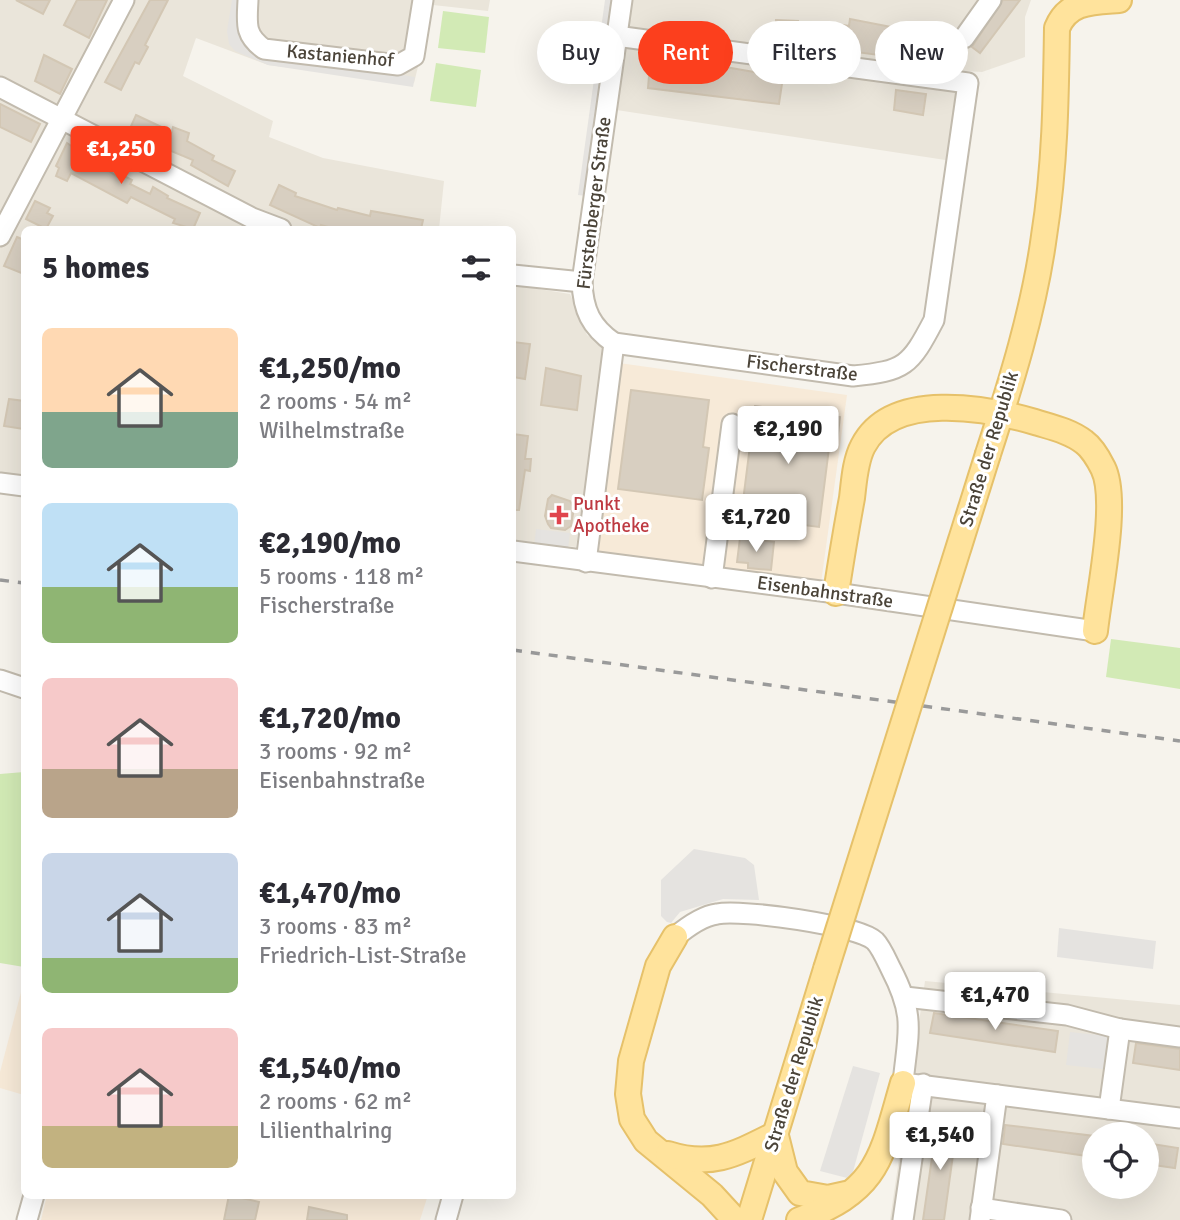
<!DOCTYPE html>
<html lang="en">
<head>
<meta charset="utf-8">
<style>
  :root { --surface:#fff; --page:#f7f7f7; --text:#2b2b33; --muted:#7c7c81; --accent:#fc3f1d }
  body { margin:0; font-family:Signika,sans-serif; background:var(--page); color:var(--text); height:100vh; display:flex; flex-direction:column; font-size:26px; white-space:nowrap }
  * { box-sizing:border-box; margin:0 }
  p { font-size:23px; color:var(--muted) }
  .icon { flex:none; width:38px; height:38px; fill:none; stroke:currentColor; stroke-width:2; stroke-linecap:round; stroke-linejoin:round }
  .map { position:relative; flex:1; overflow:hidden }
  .drawer { position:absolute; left:21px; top:226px; width:495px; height:973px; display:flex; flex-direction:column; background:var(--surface); border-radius:10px; box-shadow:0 7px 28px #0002 }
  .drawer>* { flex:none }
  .top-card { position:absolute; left:537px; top:21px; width:537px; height:63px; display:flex; gap:14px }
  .tools { position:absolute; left:1082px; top:1122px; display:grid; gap:14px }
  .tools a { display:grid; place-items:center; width:77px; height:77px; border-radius:50%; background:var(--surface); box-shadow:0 7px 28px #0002; font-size:35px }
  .price { position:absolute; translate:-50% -60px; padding:0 16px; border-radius:7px; background:#fff; color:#222; font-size:23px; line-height:46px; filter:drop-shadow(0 2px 4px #0008) }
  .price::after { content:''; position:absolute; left:50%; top:42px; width:21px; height:16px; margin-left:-10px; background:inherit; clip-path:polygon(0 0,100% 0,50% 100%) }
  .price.active { background:var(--accent); color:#fff }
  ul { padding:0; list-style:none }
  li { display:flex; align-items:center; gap:21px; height:175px; padding:0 21px }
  li span { display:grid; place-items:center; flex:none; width:196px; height:140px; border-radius:10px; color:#555 }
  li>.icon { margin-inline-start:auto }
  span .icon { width:84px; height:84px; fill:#fffc; stroke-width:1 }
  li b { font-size:30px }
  h2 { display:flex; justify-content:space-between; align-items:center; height:84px; padding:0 21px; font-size:30px }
  .pill { padding:0 24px; border-radius:32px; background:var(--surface); box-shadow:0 7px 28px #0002; font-size:24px; line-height:63px }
  .pill.active { background:var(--accent); color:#fff }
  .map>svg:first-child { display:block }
  .residential { fill:#eae5da; fill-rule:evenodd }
  .commercial { fill:#f7ead8 }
  .green { fill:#d2eab5 }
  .parking { fill:#e5e3e0 }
  .building { fill:#d8cfc1; stroke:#d3c7b4; stroke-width:2 }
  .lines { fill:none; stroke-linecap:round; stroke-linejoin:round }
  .minor-casing { stroke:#c2bbae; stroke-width:23 }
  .major-casing { stroke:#e6c16a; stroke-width:28 }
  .minor { stroke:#fff; stroke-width:19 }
  .major { stroke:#ffe39c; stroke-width:24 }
  .rail { stroke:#9a9a9a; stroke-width:3.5; stroke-dasharray:9 9; stroke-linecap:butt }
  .major-bridge-casing { stroke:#e6c16a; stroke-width:28; stroke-linecap:butt }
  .major-bridge { stroke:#ffe39c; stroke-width:24 }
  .health-dot { fill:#e0444e; stroke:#fff; stroke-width:2.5 }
  .labels { text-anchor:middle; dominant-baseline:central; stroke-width:6; stroke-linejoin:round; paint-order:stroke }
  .street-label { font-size:19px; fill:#4b4439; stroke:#fff }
  .health-label { font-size:19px; fill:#be3a42; stroke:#fff; text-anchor:start }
</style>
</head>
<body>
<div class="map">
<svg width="1180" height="1220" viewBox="0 0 1180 1220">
  <rect width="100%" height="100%" fill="#f6f3ec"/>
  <!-- residential -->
  <g class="residential">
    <polygon points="0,0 490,0 488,11 433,5 414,83 268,65 196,38 183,76 273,121 269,137 323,158 444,181 439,229 24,229 24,478 0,475"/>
    <polygon points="626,0 1031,0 1025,17 1025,57 982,72 964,71 952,161 610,109"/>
    <polygon points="513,285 570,294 587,335 605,348 576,547 513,540"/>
    <path d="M925,981l255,24v215h-290zM1094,1134h52v52h-52z"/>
  </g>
  <!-- commercial -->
  <g class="commercial">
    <polygon points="619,363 847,395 821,583 591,557"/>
    <polygon points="24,981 24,1095 0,1088 0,1072"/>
    <polygon points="47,1195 428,1195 420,1220 41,1220"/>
  </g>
  <!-- green -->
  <g class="green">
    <polygon points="443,11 489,17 485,53 438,48"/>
    <polygon points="436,63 481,70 476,107 430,101"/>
    <polygon points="1111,639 1180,648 1180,689 1106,677"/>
    <polygon points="24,772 24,967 0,963 0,774"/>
  </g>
  <!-- parking -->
  <g class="parking">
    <polygon points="232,0 245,0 240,37 246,45 269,55 415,77 413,87 268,65 235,51 229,44 227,31"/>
    <polygon points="605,0 615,0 587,196 578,195"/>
    <polygon points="536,529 570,533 568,550 534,546"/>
    <polygon points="694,849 745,858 754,865 759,900 723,899 680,912 671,923 667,922 661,916 661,880"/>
    <polygon points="1059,928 1156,941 1153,969 1057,957"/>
    <polygon points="1070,1032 1108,1036 1103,1069 1066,1065"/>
    <polygon points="853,1066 880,1073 851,1179 820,1171"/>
  </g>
  <!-- building -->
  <g class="building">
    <polygon points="16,0 50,0 43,14"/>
    <polygon points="77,0 107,0 89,38 64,25"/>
    <polygon points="150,0 168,0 145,45 148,47 139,64 135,62 121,90 105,82"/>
    <polygon points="1003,0 1020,0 980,53 972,47"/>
    <polygon points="850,19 912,31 909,59 848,51 849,39 840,38 842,25 849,26"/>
    <polygon points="776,20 798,21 796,43 775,41"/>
    <polygon points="44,55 72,69 60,94 35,81"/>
    <polygon points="650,64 724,71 725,67 783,77 779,104 648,88"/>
    <polygon points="896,90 926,94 923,115 894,110"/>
    <polygon points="0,104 40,124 31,142 0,127"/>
    <polygon points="136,115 172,132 173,127 189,133 187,141 214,156 212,160 235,171 228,186 191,165 193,160 128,133"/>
    <polygon points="67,143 118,177 120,174 132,180 130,184 150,194 153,187 168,196 167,198 200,213 193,229 173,223 175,219 131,197 127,203 71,173 67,181 56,176 59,168 56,166"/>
    <polygon points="279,185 296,193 295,196 337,210 338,208 370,216 371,211 423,220 421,229 335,229 321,225 320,228 270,205"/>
    <polygon points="35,201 50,208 47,213 53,216 46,229 26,219"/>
    <polygon points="17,237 24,240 24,274 4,266"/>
    <polygon points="513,342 530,344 525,379 513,377"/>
    <polygon points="546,368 581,376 577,410 541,405"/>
    <polygon points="631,390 709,400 703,447 709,448 702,500 618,489"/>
    <polygon points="9,399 24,401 24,429 4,426"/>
    <polygon points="755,406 840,417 836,449 829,448 819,527 741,517"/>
    <polygon points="513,434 528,436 525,459 531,459 530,471 525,470 519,510 513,510"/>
    <polygon points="552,495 570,501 574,508 571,526 565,530 551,528 548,524 545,516 548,499"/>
    <polygon points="740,538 774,542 771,570 748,568 748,563 737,562"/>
    <polygon points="934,1013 1058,1031 1055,1052 930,1033"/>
    <polygon points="1136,1043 1180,1049 1180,1070 1133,1063"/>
    <polygon points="937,1123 957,1126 944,1220 923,1220"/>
    <polygon points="1005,1125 1094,1136 1094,1157 1003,1144"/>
    <polygon points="1146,1143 1178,1148 1175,1168 1146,1164"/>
    <polygon points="229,1195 259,1202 255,1220 224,1220"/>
    <polygon points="309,1207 347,1215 347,1220 307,1220"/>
  </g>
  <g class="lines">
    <defs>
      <g id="minor">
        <path d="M248,0c-1,23 -4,35 16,49l134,16 16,-9 9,-56"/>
        <polyline points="964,38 991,0"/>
        <polyline points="0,87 252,218 281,229"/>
        <polyline points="0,236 124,0"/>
        <polyline points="513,275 582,282"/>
        <path d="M614,343l239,33c52,-5 57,-10 81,-56l34,-237 -352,-47"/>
        <polyline points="0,483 24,486"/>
        <polyline points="513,551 836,593 1095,631"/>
        <path d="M586,562l28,-219c-23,-16 -31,-33 -32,-61l40,-282"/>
        <polyline points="712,578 732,424"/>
        <polyline points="0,680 24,688"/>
        <path d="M675,937c12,-10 27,-21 42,-23 24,-5 141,11 158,27 6,6 12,20 16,28 25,48 17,63 12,114l277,35"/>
        <polyline points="905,997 1067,1015 1120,1029 1180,1037"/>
        <polyline points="1109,1109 1120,1029"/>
        <polyline points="981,1208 1061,1220"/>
        <polyline points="27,1220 34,1195"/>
        <polyline points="446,1220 453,1195"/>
        <polyline points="903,1220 923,1084"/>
        <polyline points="980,1220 997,1095"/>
      </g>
      <g id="major">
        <path d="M988,454c23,-71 46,-144 56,-218 11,-69 12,-138 13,-208 11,-27 35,-26 62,-28"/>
        <path d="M836,593c5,-32 10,-63 16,-95 2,-16 3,-37 11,-52 29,-56 124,-38 172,-24 16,5 35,9 49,20 7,5 15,18 19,26 16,32 -4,124 -8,163"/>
        <polyline points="675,937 658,966 631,1061 628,1094 632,1119 646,1141 712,1195 735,1220"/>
        <polyline points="776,1136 785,1172 800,1193 828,1198 846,1194"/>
        <path d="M668,1154c44,14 68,0 108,-20"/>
        <polyline points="749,1220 826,969"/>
        <path d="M799,1220c80,-30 82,-61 104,-137"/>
      </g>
    </defs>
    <!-- minor casing -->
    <use href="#minor" class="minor-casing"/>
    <!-- major casing -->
    <use href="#major" class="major-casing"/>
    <!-- minor -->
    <use href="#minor" class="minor"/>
    <!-- major -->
    <use href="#major" class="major"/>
    <!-- rail -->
    <g class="rail">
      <polyline points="0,580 24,583"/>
      <polyline points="513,650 1180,741"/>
    </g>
    <defs>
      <polyline id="major-bridge" points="826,969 988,454"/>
    </defs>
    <!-- major-bridge casing -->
    <use href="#major-bridge" class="major-bridge-casing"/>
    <!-- major-bridge -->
    <use href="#major-bridge" class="major-bridge"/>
  </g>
  <!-- markers -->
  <path class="health-dot" d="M555.5 504.5h7v7h7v7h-7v7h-7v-7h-7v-7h7z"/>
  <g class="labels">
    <!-- street labels -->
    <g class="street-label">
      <text transform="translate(340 56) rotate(5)">Kastanienhof</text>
      <text transform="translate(594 203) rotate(-83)">Fürstenberger Straße</text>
      <text transform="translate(802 368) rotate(7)">Fischerstraße</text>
      <text transform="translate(989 449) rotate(-73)">Straße der Republik</text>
      <text transform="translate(825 592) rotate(8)">Eisenbahnstraße</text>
      <text transform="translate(794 1074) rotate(-73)">Straße der Republik</text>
    </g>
    <!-- health labels -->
    <g class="health-label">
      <text x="573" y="504">Punkt<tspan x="573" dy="22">Apotheke</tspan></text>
    </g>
  </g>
</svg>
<div class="tools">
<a><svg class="icon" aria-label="locate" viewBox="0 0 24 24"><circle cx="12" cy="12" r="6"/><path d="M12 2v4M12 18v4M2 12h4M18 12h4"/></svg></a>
</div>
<b class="price active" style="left:121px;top:186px">€1,250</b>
<b class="price" style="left:788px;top:466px">€2,190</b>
<b class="price" style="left:756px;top:554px">€1,720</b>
<b class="price" style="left:995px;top:1032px">€1,470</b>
<b class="price" style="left:940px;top:1172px">€1,540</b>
<div class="top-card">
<a class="pill">Buy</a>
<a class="pill active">Rent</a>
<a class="pill">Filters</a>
<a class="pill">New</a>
</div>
<section class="drawer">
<h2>5 homes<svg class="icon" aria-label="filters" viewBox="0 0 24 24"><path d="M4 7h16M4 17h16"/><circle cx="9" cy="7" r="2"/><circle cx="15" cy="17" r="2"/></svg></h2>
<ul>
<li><span style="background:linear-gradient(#ffd9b3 60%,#7fa58c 0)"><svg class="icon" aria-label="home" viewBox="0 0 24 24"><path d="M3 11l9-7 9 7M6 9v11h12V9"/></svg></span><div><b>€1,250/mo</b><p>2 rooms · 54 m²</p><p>Wilhelmstraße</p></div></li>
<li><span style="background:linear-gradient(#bfe0f5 60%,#8fb573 0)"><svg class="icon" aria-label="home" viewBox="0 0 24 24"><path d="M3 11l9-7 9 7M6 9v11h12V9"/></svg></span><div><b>€2,190/mo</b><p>5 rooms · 118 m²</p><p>Fischerstraße</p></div></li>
<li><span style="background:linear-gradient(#f6c9c9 65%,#b9a48a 0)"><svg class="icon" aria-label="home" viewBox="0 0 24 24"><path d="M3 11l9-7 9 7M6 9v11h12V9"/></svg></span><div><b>€1,720/mo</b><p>3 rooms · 92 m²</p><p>Eisenbahnstraße</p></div></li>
<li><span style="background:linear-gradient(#c9d6e8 75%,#8fb573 0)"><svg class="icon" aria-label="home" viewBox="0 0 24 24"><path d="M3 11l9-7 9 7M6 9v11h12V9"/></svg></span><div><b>€1,470/mo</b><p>3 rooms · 83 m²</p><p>Friedrich-List-Straße</p></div></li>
<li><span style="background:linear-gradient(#f6c9c9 70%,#c2b280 0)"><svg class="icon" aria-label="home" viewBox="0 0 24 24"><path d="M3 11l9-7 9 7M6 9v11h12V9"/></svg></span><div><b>€1,540/mo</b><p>2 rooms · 62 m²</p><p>Lilienthalring</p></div></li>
</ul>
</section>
</div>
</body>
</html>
